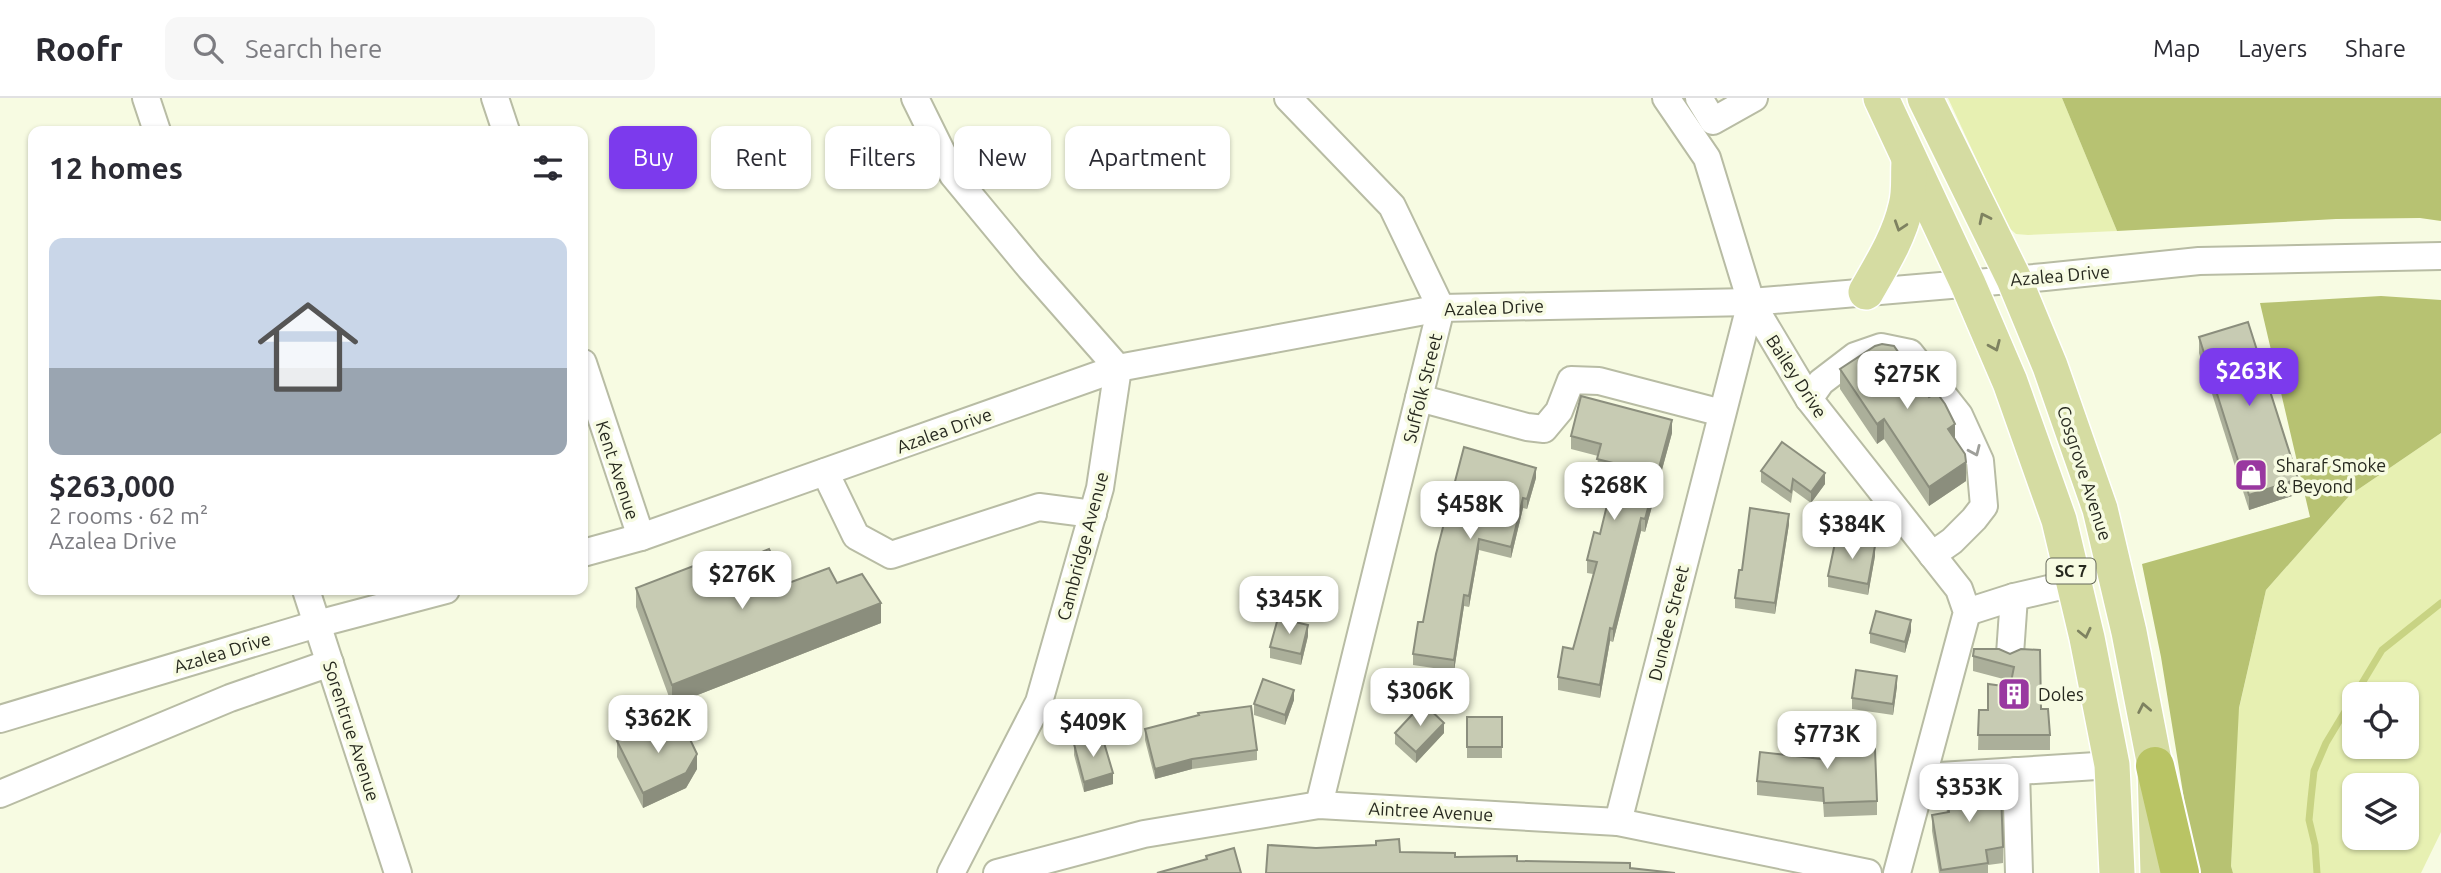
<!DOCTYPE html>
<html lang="en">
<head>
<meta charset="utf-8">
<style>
  :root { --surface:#fff; --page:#f7f7f7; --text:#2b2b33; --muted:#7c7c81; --line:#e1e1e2; --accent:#7c3aed }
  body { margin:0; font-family:Ubuntu,sans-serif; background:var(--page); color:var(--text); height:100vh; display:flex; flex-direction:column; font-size:26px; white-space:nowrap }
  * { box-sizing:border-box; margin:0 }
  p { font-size:23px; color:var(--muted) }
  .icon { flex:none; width:38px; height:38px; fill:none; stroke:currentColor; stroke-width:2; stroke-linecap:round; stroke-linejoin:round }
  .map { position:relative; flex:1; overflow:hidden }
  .drawer { position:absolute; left:28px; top:28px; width:560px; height:469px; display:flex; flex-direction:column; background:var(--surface); border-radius:14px; box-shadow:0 2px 5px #0004 }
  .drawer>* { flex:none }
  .banner { position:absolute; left:609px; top:28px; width:665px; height:63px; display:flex; gap:14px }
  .buttons { position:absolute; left:2342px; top:584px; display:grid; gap:14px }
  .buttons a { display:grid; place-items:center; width:77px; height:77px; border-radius:14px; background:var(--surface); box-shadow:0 2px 5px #0004; font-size:35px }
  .price { position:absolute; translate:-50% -60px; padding:0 16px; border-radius:14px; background:#fff; color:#222; font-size:23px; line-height:46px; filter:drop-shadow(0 2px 4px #0008) }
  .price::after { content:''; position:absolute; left:50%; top:42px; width:21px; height:16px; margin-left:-10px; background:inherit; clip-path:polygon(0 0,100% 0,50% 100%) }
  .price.current { background:var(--accent); color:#fff }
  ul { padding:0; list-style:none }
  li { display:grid; align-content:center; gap:14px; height:371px; padding:0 21px }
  li span { display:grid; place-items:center; height:217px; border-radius:14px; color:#555 }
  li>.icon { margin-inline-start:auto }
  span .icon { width:126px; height:126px; fill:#fffc; stroke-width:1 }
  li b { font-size:30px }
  h2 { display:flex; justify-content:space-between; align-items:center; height:84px; padding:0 21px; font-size:30px }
  .chip { padding:0 24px; border-radius:14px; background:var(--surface); box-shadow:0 2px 5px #0004; font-size:24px; line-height:63px }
  .chip.current { background:var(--accent); color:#fff }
  header { display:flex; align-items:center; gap:42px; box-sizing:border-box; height:98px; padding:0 35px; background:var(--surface); border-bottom:2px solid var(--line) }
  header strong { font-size:33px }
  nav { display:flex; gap:38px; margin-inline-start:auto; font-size:24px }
  .search { width:490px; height:63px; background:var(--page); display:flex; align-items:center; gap:18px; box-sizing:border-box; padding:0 24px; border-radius:14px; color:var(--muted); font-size:26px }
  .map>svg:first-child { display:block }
  .green { fill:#e7f0b2; fill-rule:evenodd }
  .forest { fill:#b7c272 }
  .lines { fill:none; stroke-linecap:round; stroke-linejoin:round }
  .stream { stroke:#c8d383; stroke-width:7 }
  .minor-casing { stroke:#b8bca4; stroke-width:30 }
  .major-casing { stroke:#fff; stroke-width:38 }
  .highway-casing { stroke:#fff; stroke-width:42 }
  .minor { stroke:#fff; stroke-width:26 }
  .major { stroke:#d5dca2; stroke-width:35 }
  .highway { stroke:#b9c464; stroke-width:38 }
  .wall { fill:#abaf9a }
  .shaded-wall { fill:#8b8e7d }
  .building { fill:#c7cbb3; stroke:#8b8e7d; stroke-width:2 }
  .oneway { stroke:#7e8260 }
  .oneway2 { stroke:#9e9f9a }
  .labels { text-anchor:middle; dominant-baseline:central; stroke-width:7; stroke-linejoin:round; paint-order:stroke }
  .shield { fill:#f7fbe2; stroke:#65685a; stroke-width:2 }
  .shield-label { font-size:16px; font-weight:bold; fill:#27291f }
  .street-label { font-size:18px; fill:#27291f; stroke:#f7fbe2 }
  .poi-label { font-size:18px; fill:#27291f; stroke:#f7fbe2; text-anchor:start }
</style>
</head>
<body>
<header>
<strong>Roofr</strong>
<div class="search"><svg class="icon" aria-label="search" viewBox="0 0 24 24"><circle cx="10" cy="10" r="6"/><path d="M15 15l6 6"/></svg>Search here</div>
<nav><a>Map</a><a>Layers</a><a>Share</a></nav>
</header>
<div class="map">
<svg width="2441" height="775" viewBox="0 0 2441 775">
  <rect width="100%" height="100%" fill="#f7fbe2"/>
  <!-- green -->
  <g class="green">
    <polygon points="1948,0 2062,0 2117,133 2028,137 2016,136 2008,129"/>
    <path d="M2441,335v399l-20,41h-188l-2,-7 7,-153 28,-123 84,-95zM2354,597h52v52h-52zM2354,688h52v52h-52z"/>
  </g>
  <!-- forest -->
  <g class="forest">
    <polygon points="2062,0 2441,0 2441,123 2420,120 2336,121 2117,133"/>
    <polygon points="2381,198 2441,202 2441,335 2350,397 2266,492 2239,610 2231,768 2233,775 2196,775 2161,559 2142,466 2310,419 2260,205"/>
  </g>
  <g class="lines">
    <!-- stream -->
    <polyline class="stream" points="2317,775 2315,747 2309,722 2311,701 2314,673 2326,645 2382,552 2441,505"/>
    <defs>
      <g id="minor">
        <polyline points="146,0 157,33"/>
        <polyline points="495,0 506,33"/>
        <polyline points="915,0 953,77 1030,170 1118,270 1100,390 1039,604 951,775"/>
        <polyline points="1288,0 1392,108 1441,210 1319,707"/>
        <polyline points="1666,0 1707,60 1751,204 1809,301 1959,491 1967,514 1897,775"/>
        <polyline points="1699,0 1713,23 1754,0"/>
        <polyline points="583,265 641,439"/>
        <polyline points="1419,300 1527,329 1544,331 1559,313 1571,282 1599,283 1722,315"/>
        <polyline points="1809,301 1821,284 1855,258 1881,249 1910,255 1959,317 1980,363 1984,408 1974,421 1952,443 1932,457"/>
        <polyline points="825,374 856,438 891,457 1039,409 1093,416"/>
        <polyline points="583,455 641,439 1118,270 1441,210 1751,204 2045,179 2199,163 2441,158"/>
        <polyline points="306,492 398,775"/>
        <polyline points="1967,514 2014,499 2074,485"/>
        <polyline points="2010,556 2014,499"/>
        <polyline points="0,621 317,526 446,492"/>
        <polyline points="2016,673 2019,775"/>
        <polyline points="1924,679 2112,667"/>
        <polyline points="0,696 230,600 330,565"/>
        <polyline points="1618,724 1751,204"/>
        <polyline points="997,775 1144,736 1319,707 1618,724 1868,775"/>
      </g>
      <g id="major">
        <polyline points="1881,0 1968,186 2010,284 2059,422 2087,540 2112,667 2117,775"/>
        <polyline points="1925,0 2014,181 2050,268 2100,411 2129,534 2155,668 2158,775"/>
        <path d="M1866,194c16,-28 33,-55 40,-86 4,-14 2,-30 3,-44"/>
      </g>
      <polyline id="highway" points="2155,668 2180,775"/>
    </defs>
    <!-- minor casing -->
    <use href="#minor" class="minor-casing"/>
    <!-- major casing -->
    <use href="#major" class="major-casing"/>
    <!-- highway casing -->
    <use href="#highway" class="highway-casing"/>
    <!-- minor -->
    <use href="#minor" class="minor"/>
    <!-- major -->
    <use href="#major" class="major"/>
    <!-- highway -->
    <use href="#highway" class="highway"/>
  </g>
  <!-- wall -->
  <g class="wall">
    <polygon points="2199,239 2298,396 2249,412 2199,255"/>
    <polygon points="1840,271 1955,341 1966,383 1929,408 1884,341 1877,346 1840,291"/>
    <polygon points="1672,335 1645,434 1641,433 1613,544 1610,543 1600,600 1558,592 1558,579 1573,551 1593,476 1587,475 1587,462 1600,436 1614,378 1597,374 1598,358 1571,351 1571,338"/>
    <polygon points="1761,373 1825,386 1811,405 1793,392 1791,405 1761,384"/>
    <polygon points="1536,380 1527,411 1523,410 1511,460 1479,452 1469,509 1464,508 1454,573 1413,567 1413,556 1423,524 1436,456"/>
    <polygon points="1789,426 1775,516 1735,510 1735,500 1742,472"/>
    <polygon points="1875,458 1868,497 1828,489 1828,478"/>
    <polygon points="702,479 786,486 837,485 881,525 672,607 636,509 636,490"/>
    <polygon points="1911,533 1905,555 1870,545 1870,535"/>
    <polygon points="1308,538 1301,567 1270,560 1270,549"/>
    <polygon points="2010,556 2041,611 2050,637 2050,652 1978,652 1979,612 1988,612 2010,589 2011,583 1973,573 1973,558"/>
    <polygon points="1897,588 1893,617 1852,611 1852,600"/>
    <polygon points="1294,602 1285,627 1254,617 1254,606"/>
    <polygon points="1199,617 1257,652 1257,662 1192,671 1155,681 1145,642 1145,631"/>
    <rect x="1467" y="619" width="35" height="41"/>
    <polygon points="1395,635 1444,635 1416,665 1395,646"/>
    <polygon points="617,643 697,671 686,690 643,710 617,659"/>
    <polygon points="1074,646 1113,686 1084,694 1074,657"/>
    <polygon points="1857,652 1877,703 1877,717 1824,719 1823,704 1757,697 1757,683 1821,661"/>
    <polygon points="1945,683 1990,697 2003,749 2003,765 1988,767 1988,775 1939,775 1932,733 1932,717 1947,715 1945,698"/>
  </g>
  <!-- shaded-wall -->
  <g class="shaded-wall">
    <polygon points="1884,321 1884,341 1877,346 1877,326"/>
    <polygon points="1672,322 1672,335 1645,434 1645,421"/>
    <polygon points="1955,326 1955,346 1948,331"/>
    <polygon points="1966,364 1966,383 1929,408 1929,389"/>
    <polygon points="1536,370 1536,380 1527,411 1527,401"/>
    <polygon points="1825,375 1825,386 1811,405 1811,394"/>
    <polygon points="2298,381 2298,396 2249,412 2249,397"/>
    <polygon points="1523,400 1523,410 1511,460 1511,449"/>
    <polygon points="1789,416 1789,426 1775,516 1775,505"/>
    <polygon points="1641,420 1641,433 1613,544 1613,531"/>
    <polygon points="1479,441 1479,452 1469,509 1469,498"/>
    <polygon points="1875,448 1875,458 1868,497 1868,486"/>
    <polygon points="1464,497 1464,508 1454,573 1454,562"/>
    <polygon points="881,505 881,525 672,607 672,587"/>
    <polygon points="1911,522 1911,533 1905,555 1905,544"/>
    <polygon points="1308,527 1308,538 1301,567 1301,556"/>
    <polygon points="1610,530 1610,543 1600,600 1600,587"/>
    <polygon points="1897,578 1897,588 1893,617 1893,606"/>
    <polygon points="1294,592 1294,602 1285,627 1285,617"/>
    <polygon points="1444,625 1444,635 1416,665 1416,654"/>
    <polygon points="697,656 697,671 686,690 643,710 643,695"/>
    <polygon points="1192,661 1192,671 1155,681 1155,671"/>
    <polygon points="1113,675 1113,686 1084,694 1084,684"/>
  </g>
  <!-- building -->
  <g class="building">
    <polygon points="2248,224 2298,381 2249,397 2199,239"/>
    <polygon points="1882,246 1894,248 1929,299 1937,295 1945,306 1955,326 1948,331 1965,356 1966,364 1929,389 1884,321 1877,326 1840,271 1875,248"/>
    <polygon points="1581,298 1672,322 1645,421 1641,420 1613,531 1610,530 1600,587 1558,579 1563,549 1573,551 1597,464 1587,462 1594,434 1600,436 1617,366 1597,361 1601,346 1571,338"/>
    <polygon points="1782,344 1825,375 1811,394 1793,381 1791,394 1761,373"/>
    <polygon points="1464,349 1536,370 1527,401 1523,400 1511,449 1479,441 1469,498 1464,497 1454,562 1413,556 1418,524 1423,524 1436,456"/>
    <polygon points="1750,410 1789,416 1775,505 1735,500 1739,472 1742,472"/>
    <polygon points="1836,440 1875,448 1868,486 1828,478"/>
    <polygon points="769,451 786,486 829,470 837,485 862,476 881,505 672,587 636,490 696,467 702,479"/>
    <polygon points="1876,513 1911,522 1905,544 1870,535"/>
    <polygon points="1278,520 1308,527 1301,556 1270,549"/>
    <polygon points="1974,551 1999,551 2010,556 2021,551 2040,552 2041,611 2048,611 2050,637 1978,637 1979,612 1988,612 1988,586 2010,589 2014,569 1973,558"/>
    <polygon points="1856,572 1897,578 1893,606 1852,600"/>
    <polygon points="1263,581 1294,592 1285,617 1254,606"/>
    <polygon points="1423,605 1444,625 1416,654 1395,635"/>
    <polygon points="1251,608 1257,652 1192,661 1155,671 1145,631 1199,617 1198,615"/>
    <rect x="1467" y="619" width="35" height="30"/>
    <polygon points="660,623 687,635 697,656 686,675 643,695 617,643"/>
    <polygon points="1102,638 1113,675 1084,684 1074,646"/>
    <polygon points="1857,640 1857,652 1875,651 1877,703 1824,705 1823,690 1757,683 1760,654 1822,661 1821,641"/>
    <polygon points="1987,677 1990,697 2001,695 2003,749 1986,752 1988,765 1941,772 1932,717 1949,714 1945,683"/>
    <polygon points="1399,741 1400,754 1455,755 1455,759 1517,758 1517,763 1630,765 1630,770 1675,775 1266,775 1268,747 1316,750 1376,747 1376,743"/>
    <polygon points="1234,750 1241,775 1157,775 1207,761 1206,758"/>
  </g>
  <!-- one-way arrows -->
  <defs><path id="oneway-chevron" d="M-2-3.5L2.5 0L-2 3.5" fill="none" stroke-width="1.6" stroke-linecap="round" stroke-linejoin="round" transform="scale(1.75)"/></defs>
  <g class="oneway">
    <use href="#oneway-chevron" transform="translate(1984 120) rotate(-116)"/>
    <use href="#oneway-chevron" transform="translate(1900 128) rotate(108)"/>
    <use href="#oneway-chevron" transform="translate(1995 248) rotate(67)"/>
    <use href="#oneway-chevron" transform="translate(2085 535) rotate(77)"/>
    <use href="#oneway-chevron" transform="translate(2144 610) rotate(-101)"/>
  </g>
  <use class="oneway2" href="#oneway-chevron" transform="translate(1975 353) rotate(66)"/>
  <!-- icons -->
  <defs>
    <symbol id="shop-square" viewBox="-11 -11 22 22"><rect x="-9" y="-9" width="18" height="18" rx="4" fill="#9938a0" stroke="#f7fbe2"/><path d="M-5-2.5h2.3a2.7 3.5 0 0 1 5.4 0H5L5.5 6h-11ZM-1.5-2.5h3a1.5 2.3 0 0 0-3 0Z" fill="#fff"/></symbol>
    <symbol id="building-square" viewBox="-11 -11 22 22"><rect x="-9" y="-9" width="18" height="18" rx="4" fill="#9938a0" stroke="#f7fbe2"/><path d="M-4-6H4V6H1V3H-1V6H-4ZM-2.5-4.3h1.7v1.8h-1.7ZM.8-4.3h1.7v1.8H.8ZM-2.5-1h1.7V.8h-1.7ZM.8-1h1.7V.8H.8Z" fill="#fff"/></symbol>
  </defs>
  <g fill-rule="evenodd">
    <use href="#shop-square" x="2232" y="358" width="38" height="38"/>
    <use href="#building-square" x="1995" y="577" width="38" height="38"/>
  </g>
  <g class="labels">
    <!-- shield labels -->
    <rect class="shield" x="2046.5" y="460.5" width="49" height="25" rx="5"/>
    <g class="shield-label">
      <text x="2071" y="473">SC 7</text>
    </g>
    <!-- street labels -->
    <g class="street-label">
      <text transform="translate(2060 177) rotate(-5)">Azalea Drive</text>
      <text transform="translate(1494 209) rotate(-2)">Azalea Drive</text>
      <text transform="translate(1797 278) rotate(57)">Bailey Drive</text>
      <text transform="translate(1422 290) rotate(-76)">Suffolk Street</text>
      <text transform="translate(944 332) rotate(-20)">Azalea Drive</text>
      <text transform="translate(618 372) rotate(72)">Kent Avenue</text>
      <text transform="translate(2085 375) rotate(72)">Cosgrove Avenue</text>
      <text transform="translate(1082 448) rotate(-75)">Cambridge Avenue</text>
      <text transform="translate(1668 525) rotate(-76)">Dundee Street</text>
      <text transform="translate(222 554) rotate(-17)">Azalea Drive</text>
      <text transform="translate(352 633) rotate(72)">Sorentrue Avenue</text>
      <text transform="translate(1431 713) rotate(3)">Aintree Avenue</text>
    </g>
    <!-- poi labels -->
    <g class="poi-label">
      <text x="2276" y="367">Sharaf Smoke<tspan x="2276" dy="21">&amp; Beyond</tspan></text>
      <text x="2038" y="596">Doles</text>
    </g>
  </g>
</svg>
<div class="buttons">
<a><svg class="icon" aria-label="locate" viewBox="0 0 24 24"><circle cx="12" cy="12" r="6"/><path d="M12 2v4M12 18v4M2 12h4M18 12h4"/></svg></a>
<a><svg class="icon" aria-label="layers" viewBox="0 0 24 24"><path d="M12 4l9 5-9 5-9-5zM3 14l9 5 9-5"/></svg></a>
</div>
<b class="price current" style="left:2249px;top:310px">$263K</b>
<b class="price" style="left:1907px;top:313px">$275K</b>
<b class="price" style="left:1614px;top:424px">$268K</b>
<b class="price" style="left:1470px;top:443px">$458K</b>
<b class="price" style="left:1852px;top:463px">$384K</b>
<b class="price" style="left:742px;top:513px">$276K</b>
<b class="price" style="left:1289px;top:538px">$345K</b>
<b class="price" style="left:1420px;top:630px">$306K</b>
<b class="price" style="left:658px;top:657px">$362K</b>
<b class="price" style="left:1093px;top:661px">$409K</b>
<b class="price" style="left:1827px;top:673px">$773K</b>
<b class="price" style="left:1969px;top:726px">$353K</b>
<div class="banner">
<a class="chip current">Buy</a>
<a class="chip">Rent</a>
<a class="chip">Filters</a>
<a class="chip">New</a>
<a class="chip">Apartment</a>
</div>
<section class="drawer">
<h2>12 homes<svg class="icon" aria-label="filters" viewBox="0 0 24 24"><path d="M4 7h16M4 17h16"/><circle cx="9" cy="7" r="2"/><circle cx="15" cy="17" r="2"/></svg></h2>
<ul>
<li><span style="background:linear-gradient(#c9d6e8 60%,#9aa5b1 0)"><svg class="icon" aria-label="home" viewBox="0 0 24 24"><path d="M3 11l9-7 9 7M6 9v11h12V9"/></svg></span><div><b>$263,000</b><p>2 rooms · 62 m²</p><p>Azalea Drive</p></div></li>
</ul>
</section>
</div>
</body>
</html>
